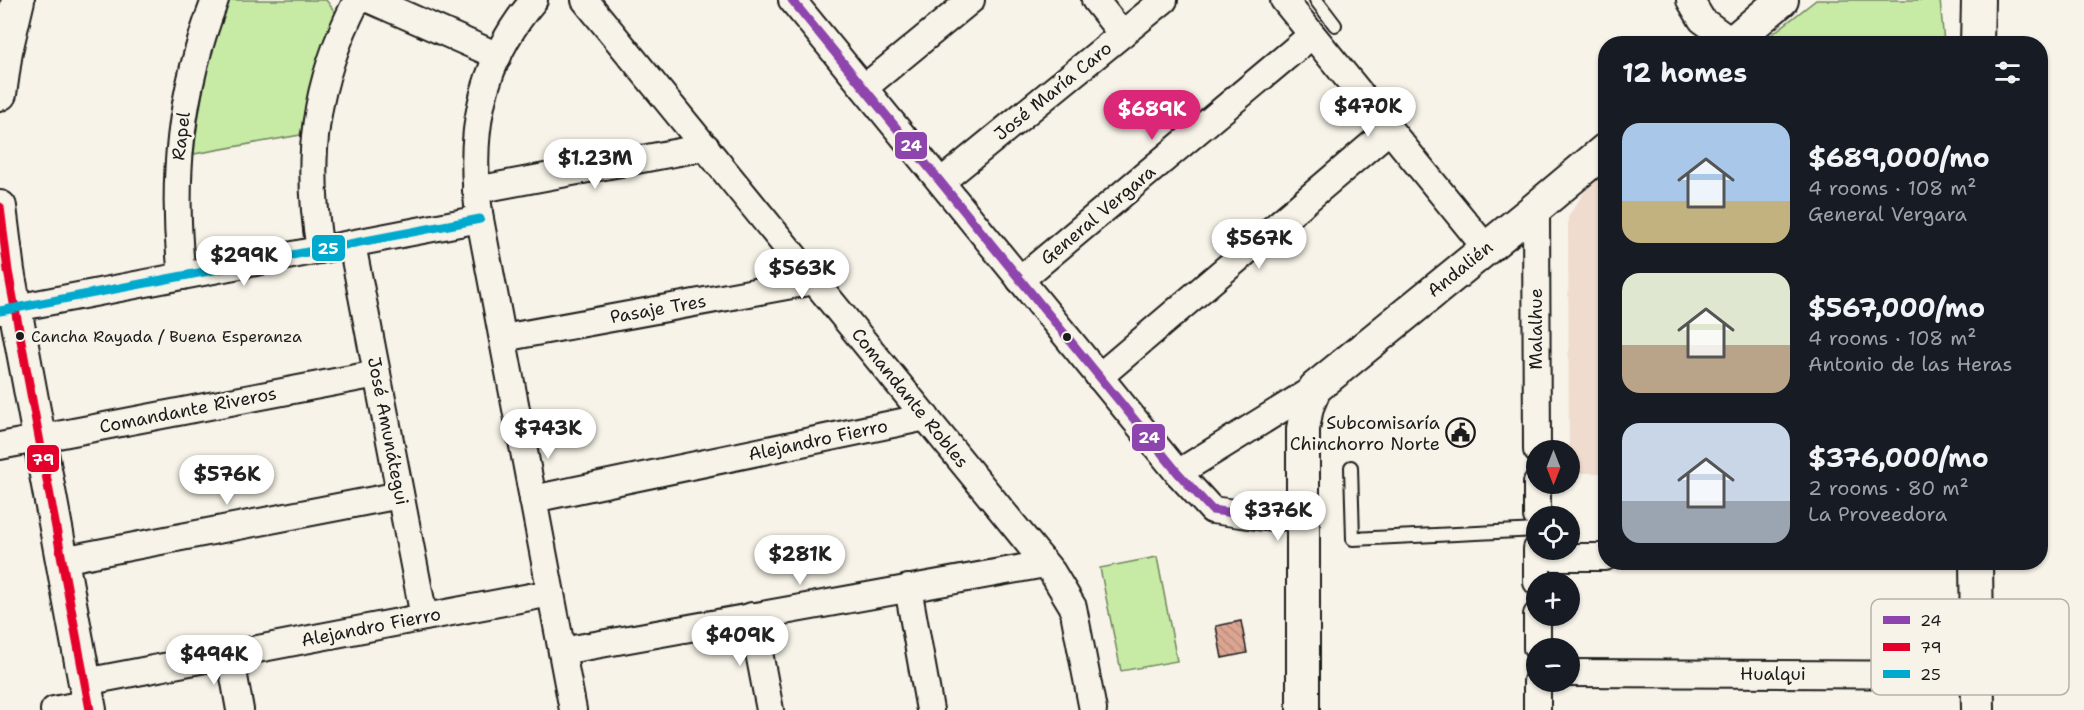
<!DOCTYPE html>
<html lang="en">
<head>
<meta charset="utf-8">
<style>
  :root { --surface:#171b24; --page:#242831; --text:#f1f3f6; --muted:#9ea1a6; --accent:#db2777 }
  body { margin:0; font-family:"Shantell Sans",sans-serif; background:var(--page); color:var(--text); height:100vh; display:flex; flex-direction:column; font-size:22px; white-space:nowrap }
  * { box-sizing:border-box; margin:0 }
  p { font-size:20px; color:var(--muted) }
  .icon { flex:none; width:33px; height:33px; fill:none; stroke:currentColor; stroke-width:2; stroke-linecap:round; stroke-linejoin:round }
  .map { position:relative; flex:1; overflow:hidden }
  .panel { position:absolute; left:1598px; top:36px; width:450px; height:534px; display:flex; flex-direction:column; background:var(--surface); border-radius:24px; box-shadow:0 2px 4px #0004 }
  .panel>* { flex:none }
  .needle { width:39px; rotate:180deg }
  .tools { position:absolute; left:1526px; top:440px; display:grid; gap:12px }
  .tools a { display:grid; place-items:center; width:54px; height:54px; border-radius:50%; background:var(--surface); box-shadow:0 2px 4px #0004; font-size:30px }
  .price { position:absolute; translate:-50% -51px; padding:0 14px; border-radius:21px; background:#fff; color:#222; font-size:20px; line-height:39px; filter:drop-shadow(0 2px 3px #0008) }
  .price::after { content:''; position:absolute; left:50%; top:36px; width:18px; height:14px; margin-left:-9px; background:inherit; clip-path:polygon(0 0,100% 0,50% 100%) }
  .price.on { background:var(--accent); color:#fff }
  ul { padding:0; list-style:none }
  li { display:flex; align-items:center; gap:18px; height:150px; padding:0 24px }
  li span { display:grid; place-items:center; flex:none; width:168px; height:120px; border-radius:18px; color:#555 }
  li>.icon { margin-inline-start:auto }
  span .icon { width:72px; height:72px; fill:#fffc; stroke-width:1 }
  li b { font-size:26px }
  h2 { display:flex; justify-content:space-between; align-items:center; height:72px; padding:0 24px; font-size:26px }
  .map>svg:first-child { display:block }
  .built { fill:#efdcce }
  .green { fill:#c7eba5; stroke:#728460; stroke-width:1.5 }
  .building { fill:url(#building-back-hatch); stroke:#1c1c1c; stroke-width:1.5 }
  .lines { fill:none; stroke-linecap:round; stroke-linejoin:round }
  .service-casing { stroke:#1c1c1c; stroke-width:16 }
  .minor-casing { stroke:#1c1c1c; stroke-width:30 }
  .tertiary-casing { stroke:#1c1c1c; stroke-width:36 }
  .service { stroke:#f7f3e8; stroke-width:12 }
  .minor { stroke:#f7f3e8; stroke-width:26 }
  .tertiary { stroke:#f7f3e8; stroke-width:32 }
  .bus-1-casing { stroke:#f7f3e8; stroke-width:14 }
  .bus-2-casing { stroke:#f7f3e8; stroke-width:14 }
  .bus-3-casing { stroke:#f7f3e8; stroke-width:14 }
  .bus-1 { stroke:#8e44ad; stroke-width:9 }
  .bus-2 { stroke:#e4002b; stroke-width:9 }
  .bus-3 { stroke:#00a9ce; stroke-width:9 }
  .bus-dot { fill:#1c1c1c; stroke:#f7f3e8; stroke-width:2 }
  .labels { text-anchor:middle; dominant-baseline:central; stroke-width:6; stroke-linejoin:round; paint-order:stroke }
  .bus-label { font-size:16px; fill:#1c1c1c; stroke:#f7f3e8; text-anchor:start }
  .street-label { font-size:18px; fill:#1c1c1c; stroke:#f7f3e8 }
  .poi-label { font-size:18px; fill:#1c1c1c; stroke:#f7f3e8; text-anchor:end }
  .key { fill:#f7f3e8; stroke:#b5b2ab; stroke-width:1.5 }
  .key-label { font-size:16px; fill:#1c1c1c }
  .line-badge { stroke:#f7f3e8; stroke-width:2 }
  .badge-label { font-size:16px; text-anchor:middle; font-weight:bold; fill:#fff }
</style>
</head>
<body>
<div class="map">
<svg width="2084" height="710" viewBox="0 0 2084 710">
  <defs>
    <pattern id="building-back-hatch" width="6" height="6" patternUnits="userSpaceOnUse" patternTransform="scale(1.5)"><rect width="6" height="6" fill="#dba592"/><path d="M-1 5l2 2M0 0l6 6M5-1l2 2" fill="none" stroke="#bb8d7d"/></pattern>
  </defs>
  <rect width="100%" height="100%" fill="#f7f3e8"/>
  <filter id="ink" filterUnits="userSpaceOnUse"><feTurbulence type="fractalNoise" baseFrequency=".0167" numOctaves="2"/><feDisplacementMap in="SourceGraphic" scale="12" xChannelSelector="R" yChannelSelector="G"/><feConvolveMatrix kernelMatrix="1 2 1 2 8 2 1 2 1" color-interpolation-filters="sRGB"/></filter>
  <g filter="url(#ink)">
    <!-- built -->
    <polygon class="built" points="1605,172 1605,473 1569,473 1568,217 1588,186"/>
    <!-- green -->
    <g class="green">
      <path d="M224,0h102l13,17 -23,55 -16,63 -106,19c5,-53 17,-103 30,-154z"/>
      <polygon points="1816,0 1940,0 1944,43 1761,43"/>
      <polygon points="1157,557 1177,661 1121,671 1100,568"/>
    </g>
    <!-- building -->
    <polygon class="building" points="1241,621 1247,653 1222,658 1216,626"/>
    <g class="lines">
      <defs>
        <g id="service">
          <polyline points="1316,0 1335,25"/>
          <polyline points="1351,467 1353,539 1536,530"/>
        </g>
        <g id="minor">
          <polyline points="371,0 498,56"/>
          <path d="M534,0c-55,64 -67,138 -54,219l93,491"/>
          <polyline points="585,0 1052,572 1073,607 1093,710"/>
          <polyline points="792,0 1178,473 1212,510 1263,517 1303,516"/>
          <polyline points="1095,0 1122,34"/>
          <polyline points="1284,0 1486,248"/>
          <polyline points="1690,0 1702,20 1732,42"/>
          <polyline points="864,88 971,0"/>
          <polyline points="941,182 1164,0"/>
          <polyline points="476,190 706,147"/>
          <polyline points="1536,208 1537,450"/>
          <polyline points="352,244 424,617"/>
          <path d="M320,250c-15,-92 -6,-166 37,-250"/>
          <path d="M182,276c-11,-97 -2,-184 33,-276"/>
          <polyline points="1020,280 1312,35"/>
          <polyline points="0,311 480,219"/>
          <polyline points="503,338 814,281"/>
          <polyline points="1099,377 1389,130"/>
          <polyline points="0,446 377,374"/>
          <polyline points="1178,473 1315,388"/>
          <polyline points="1537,483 1537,516"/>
          <polyline points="533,499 926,417"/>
          <polyline points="1537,549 1537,582"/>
          <polyline points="1537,557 1605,557"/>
          <polyline points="62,560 400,495"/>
          <polyline points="908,588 930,710"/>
          <polyline points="1537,615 1537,648"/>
          <polyline points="752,616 770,710"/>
          <polyline points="562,651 1045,564"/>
          <polyline points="230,654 240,710"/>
          <polyline points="1569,673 1977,675"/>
          <polyline points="1537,681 1537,710"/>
          <polyline points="85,682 551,593"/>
          <polyline points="54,710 89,703"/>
        </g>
        <g id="tertiary">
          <polyline points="1730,44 1782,0"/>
          <polyline points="1977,44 1978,0"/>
          <polyline points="0,94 6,51 18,0"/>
          <polyline points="0,207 8,271 90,710"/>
          <polyline points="1976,562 1978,710"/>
          <polyline points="1303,710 1303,429 1307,407 1315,388 1536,208 1605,150"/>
        </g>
      </defs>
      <!-- service casing -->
      <use href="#service" class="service-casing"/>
      <!-- minor casing -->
      <use href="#minor" class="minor-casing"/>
      <!-- tertiary casing -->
      <use href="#tertiary" class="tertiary-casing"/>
      <!-- service -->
      <use href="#service" class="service"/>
      <!-- minor -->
      <use href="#minor" class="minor"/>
      <!-- tertiary -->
      <use href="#tertiary" class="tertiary"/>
      <defs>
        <polyline id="bus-1" points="792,0 1178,473 1212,510 1263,517 1303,516"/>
        <polyline id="bus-2" points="0,207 8,271 90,710"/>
        <polyline id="bus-3" points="0,311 480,219"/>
      </defs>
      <!-- bus-1 casing -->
      <use href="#bus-1" class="bus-1-casing"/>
      <!-- bus-2 casing -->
      <use href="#bus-2" class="bus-2-casing"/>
      <!-- bus-3 casing -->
      <use href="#bus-3" class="bus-3-casing"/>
      <!-- bus-1 -->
      <use href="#bus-1" class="bus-1"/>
      <!-- bus-2 -->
      <use href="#bus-2" class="bus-2"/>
      <!-- bus-3 -->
      <use href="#bus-3" class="bus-3"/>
    </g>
  </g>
  <!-- icons -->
  <defs>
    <symbol id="civic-ring" viewBox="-11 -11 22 22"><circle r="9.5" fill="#f7f3e8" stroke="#1c1c1c" stroke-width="1.5"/><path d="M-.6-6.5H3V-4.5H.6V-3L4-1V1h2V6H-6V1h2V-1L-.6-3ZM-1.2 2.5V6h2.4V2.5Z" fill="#1c1c1c"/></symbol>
  </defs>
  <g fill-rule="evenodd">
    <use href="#civic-ring" x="1444" y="416" width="33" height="33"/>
  </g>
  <!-- markers -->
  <g class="bus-dot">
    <circle cx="20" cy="336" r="5"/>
    <circle cx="1067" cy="337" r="5"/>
  </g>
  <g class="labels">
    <!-- bus labels -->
    <g class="bus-label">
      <text x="31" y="336">Cancha Rayada / Buena Esperanza</text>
    </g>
    <!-- street labels -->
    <g class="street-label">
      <text transform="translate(1053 91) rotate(-39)">José María Caro</text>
      <text transform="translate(181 136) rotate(-83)">Rapel</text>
      <text transform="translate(1098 215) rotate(-40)">General Vergara</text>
      <text transform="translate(1460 269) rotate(-39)">Andalién</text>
      <text transform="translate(658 309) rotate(-10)">Pasaje Tres</text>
      <text transform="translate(1536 329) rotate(-90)">Malalhue</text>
      <text transform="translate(910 398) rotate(51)">Comandante Robles</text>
      <text transform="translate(188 410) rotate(-11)">Comandante Riveros</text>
      <text transform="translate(388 431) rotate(79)">José Amunátegui</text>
      <text transform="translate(818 440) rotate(-12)">Alejandro Fierro</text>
      <text transform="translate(371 627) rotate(-11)">Alejandro Fierro</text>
      <text x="1773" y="674">Hualqui</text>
    </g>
    <!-- poi labels -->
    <g class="poi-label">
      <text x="1440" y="423">Subcomisaría<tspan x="1440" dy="21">Chinchorro Norte</tspan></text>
    </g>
  </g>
  <!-- legend -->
  <rect x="1871" y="599" width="198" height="96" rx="9" class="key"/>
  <rect x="1883" y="616" width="27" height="8" fill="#8e44ad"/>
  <rect x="1883" y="643" width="27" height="8" fill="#e4002b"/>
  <rect x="1883" y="670" width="27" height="8" fill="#00a9ce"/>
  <g class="key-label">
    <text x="1920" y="626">24</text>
    <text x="1920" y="653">79</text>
    <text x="1920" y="680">25</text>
  </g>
  <g class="line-badge">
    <rect x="894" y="131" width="34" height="29" rx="6" fill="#8e44ad"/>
    <rect x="311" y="234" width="35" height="28" rx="6" fill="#00a9ce"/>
    <rect x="1131" y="423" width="35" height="29" rx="6" fill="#8e44ad"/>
    <rect x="26" y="444" width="34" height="29" rx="6" fill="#e4002b"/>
  </g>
  <g class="badge-label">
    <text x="911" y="151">24</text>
    <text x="328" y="254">25</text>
    <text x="1149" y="443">24</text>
    <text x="43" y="465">79</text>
  </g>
</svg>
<div class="tools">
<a><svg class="needle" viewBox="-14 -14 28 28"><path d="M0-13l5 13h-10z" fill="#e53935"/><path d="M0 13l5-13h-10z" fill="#9ea1a6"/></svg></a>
<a><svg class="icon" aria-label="locate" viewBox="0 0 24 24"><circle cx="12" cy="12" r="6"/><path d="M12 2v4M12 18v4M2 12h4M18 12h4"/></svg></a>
<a>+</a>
<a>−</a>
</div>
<b class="price" style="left:1368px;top:138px">$470K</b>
<b class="price on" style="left:1152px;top:141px">$689K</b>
<b class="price" style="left:595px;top:190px">$1.23M</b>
<b class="price" style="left:1259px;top:270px">$567K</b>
<b class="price" style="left:244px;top:287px">$299K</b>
<b class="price" style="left:802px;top:300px">$563K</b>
<b class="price" style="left:548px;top:460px">$743K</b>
<b class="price" style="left:227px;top:506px">$576K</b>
<b class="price" style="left:1278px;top:542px">$376K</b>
<b class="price" style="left:800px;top:586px">$281K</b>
<b class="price" style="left:740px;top:667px">$409K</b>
<b class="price" style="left:214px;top:686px">$494K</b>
<section class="panel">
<h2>12 homes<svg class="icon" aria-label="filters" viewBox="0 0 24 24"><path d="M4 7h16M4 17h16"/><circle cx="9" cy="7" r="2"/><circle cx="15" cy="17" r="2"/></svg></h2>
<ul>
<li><span style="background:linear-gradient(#a9c7e8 65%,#c2b280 0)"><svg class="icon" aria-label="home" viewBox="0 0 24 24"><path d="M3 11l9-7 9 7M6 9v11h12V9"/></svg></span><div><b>$689,000/mo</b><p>4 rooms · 108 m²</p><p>General Vergara</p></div></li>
<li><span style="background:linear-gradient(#dfe7d0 60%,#b9a48a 0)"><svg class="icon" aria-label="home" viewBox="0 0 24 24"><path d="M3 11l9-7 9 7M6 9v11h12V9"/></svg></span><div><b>$567,000/mo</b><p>4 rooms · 108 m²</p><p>Antonio de las Heras</p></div></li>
<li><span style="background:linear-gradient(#c9d6e8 65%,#9aa5b1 0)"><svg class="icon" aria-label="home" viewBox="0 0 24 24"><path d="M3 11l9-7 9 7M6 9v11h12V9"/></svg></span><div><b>$376,000/mo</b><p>2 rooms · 80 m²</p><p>La Proveedora</p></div></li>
</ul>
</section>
</div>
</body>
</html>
